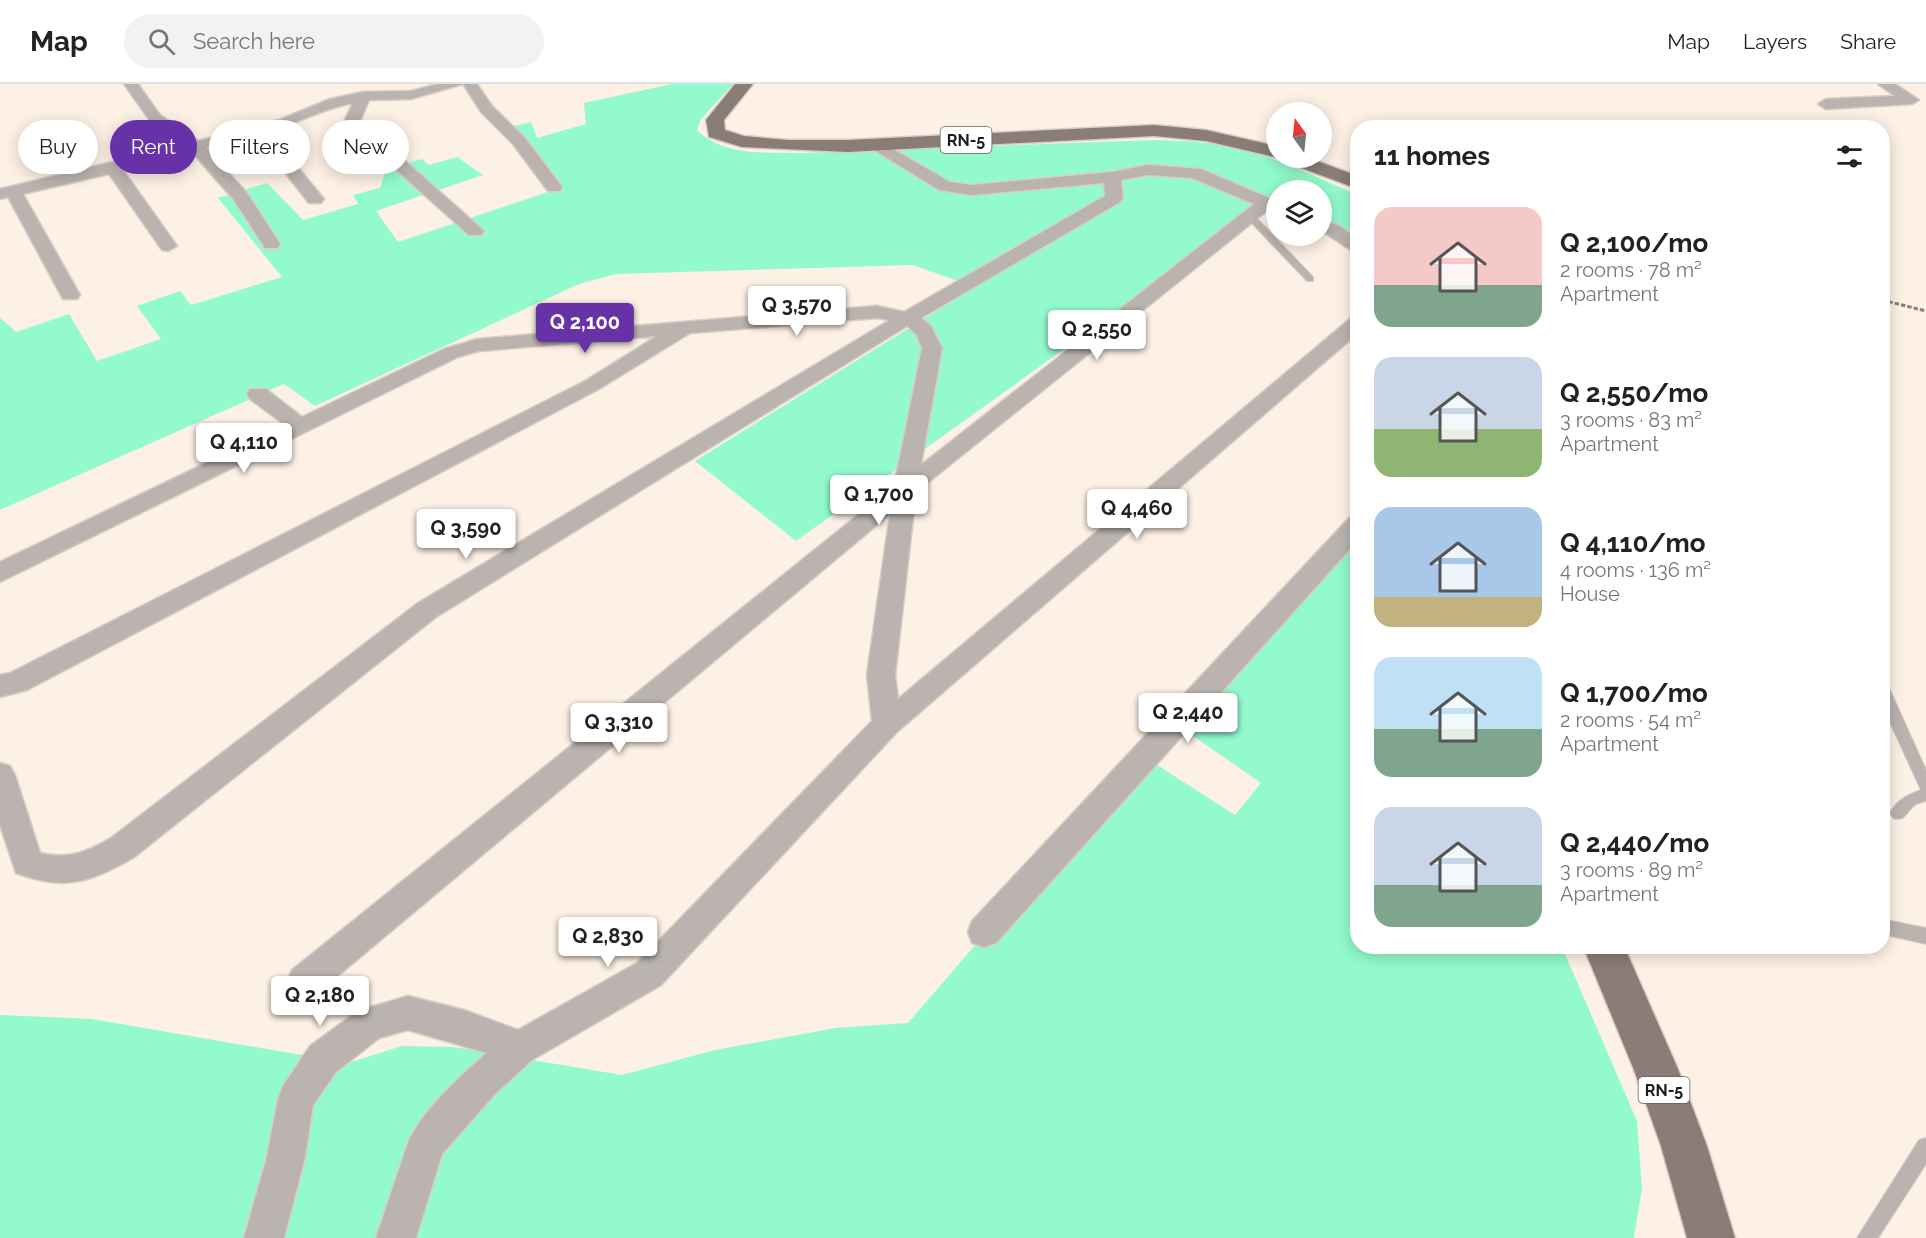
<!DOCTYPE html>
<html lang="en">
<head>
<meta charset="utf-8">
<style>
  :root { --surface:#fff; --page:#f2f2f2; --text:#222; --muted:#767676; --line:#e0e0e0; --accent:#6731a8 }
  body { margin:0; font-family:Raleway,sans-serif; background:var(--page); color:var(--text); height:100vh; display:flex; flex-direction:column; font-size:22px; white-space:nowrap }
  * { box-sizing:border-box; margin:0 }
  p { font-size:20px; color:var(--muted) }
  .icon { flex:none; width:33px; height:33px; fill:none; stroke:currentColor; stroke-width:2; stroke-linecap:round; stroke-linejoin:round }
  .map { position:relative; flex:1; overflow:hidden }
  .drawer { position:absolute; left:1350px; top:36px; width:540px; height:834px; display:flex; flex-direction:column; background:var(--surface); border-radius:24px; box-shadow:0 3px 15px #0003 }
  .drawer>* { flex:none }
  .guide { position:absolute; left:18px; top:36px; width:570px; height:54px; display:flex; gap:12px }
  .needle { width:39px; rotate:345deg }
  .fabs { position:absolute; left:1266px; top:18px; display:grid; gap:12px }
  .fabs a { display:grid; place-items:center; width:66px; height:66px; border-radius:50%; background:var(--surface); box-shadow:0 3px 15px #0003; font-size:30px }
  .price { position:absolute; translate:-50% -51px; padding:0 14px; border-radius:6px; background:#fff; color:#222; font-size:20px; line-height:39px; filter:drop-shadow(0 2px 3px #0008) }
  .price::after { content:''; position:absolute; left:50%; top:36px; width:18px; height:14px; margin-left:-9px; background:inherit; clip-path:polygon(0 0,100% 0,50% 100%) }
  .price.active { background:var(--accent); color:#fff }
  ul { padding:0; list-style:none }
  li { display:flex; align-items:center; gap:18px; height:150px; padding:0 24px }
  li span { display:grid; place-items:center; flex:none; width:168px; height:120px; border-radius:18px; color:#555 }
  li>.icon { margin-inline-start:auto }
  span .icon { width:72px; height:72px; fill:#fffc; stroke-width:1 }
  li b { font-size:26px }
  h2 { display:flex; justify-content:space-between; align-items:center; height:72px; padding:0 24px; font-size:26px }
  .pill { padding:0 21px; border-radius:27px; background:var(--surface); box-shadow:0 3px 15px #0003; font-size:21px; line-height:54px }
  .pill.active { background:var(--accent); color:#fff }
  header { display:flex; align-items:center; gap:36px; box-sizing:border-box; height:84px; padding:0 30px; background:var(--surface); border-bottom:2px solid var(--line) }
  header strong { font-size:28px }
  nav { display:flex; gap:33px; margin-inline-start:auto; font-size:21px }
  .search { width:420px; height:54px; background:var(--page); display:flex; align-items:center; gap:15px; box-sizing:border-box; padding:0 21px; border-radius:33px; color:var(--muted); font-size:22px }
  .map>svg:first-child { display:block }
  .green { fill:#92facd }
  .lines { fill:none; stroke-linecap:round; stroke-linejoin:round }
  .service-casing { stroke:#d9cec3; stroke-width:2 }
  .minor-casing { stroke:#d9cec3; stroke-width:3 }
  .primary-casing { stroke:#d9cec3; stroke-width:3 }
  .path { stroke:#898179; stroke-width:3; stroke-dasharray:4.5 2; stroke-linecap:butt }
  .service { fill:#bab3af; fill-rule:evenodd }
  .minor { fill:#bab3af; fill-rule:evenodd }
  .primary { fill:#8a7d77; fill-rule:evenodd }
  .labels { text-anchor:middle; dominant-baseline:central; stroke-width:6; stroke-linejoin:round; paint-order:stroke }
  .shield { fill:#fff; stroke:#625f5c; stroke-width:1.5 }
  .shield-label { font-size:16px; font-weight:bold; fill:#1f1b16 }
</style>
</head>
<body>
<header>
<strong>Map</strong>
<div class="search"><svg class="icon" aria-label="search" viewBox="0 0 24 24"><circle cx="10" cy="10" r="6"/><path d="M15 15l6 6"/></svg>Search here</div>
<nav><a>Map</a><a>Layers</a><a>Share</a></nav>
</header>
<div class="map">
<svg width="1926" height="1154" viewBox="0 0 1926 1154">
  <rect width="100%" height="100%" fill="#fdf0e4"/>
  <!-- green -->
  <g class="green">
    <path d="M672,0h61l-32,35 -4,11c27,27 70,22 106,23l349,-13c30,1 59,1 88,9 40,10 79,29 117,46v46l-35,-19v-32h-46v10l-2,-1 -478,342 -101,-80 280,-174 -62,-22 -297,9 -37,10 -264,122 -31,-22 -284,126v-192l16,14 53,-18 28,47 64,-22 -24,-33 43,-15 11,14 91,-28 -64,-79 49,-15 36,37 55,-16 -5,-9 27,-7 6,-19 36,-10 7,6 28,-8 26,18 -107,36 22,31 156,-52 -40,-64 17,-4 6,16 49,-14 -2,-21z"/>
    <polygon points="1357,436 1358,862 1562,863 1637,1037 1642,1104 1634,1154 0,1154 0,931 92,935 348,979 402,962 454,963 622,991 715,966 836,944 908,939 1140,670 1235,731 1261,699 1170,636"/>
  </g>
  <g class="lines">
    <defs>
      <g id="service">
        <polygon points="1246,129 1252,129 1313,193 1313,197 1307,197 1246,133"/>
        <path d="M1882,599l7,5 37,82v31c-4,1 -8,2 -11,4 -9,6 -9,17 -22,13l-3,-5c7,-13 17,-18 31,-23l-39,-85z"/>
        <polygon points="1882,835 1926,844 1926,860 1882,850"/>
        <polygon points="1926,1054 1926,1080 1878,1154 1857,1154 1919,1056"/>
      </g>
      <g id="minor">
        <path d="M124,0h14l22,31 38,26 81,-21 51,-21 33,-7 48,-1 27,-7h39l15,22 33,32 37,49 -2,4h-12l-35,-47 -32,-32 -18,-28 -52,15 -42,1 -10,24 4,19 20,-2 101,90 -3,4h-12l-95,-85 -11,3 -13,-3 -7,-26 10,-21c-31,6 -60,22 -91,31l29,25 33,40 -3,4h-12l-30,-38 -31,-28 -42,11 41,45 33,51 -3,4h-12l-31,-48 -42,-48 -69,18 54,76 -9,5 -6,-1 -53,-76 -86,20 57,101 -3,4h-14l-55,-102 -8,2v-10l183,-44 -33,-24z"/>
        <polygon points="1878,0 1895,0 1919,16 1912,20 1826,25 1818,20 1826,15 1895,12"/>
        <path d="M877,56l73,42 22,3 140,-13 36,-7 53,4 75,32v11l-8,-2 -352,282 -21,183 3,24 453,-381 7,-2v17l-461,399 -236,253 -129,75 -37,34 -53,60 -26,84h-40l32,-95c13,-31 53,-68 79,-90l-79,-23 -29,8 -43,34 -23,33 -8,52 -21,81h-40l23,-81 11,-58 5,-13 27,-40 48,-35 50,-15 56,14 54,20 119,-67 235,-242 -5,-46 23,-161 -574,480 -12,4 -12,-4 -5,-12 5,-12 602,-484 28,-138 -6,-14 -9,-8 -471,291 -303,241c-45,25 -68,33 -117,15l-16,-48v-62l10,3 5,9 25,78c28,7 47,-1 71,-15l307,-235 472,-283 -13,-2 -187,15 -91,56 -572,301 -27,7v-22l10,-2 575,-292 72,-45 -178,15 -21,6 -458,225v-20l285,-137 -35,-26 -3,-5 3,-5h16l36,28 142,-68 33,-10 400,-33 27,6 201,-116 -1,-13 -132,12 -33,-5 -68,-42 -2,-3zM1148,91l44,3 62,26 -333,261 21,-117 -11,-22 -10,-8 199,-116 3,-4 -2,-18z"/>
        <polygon points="1322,136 1340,142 1358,156 1358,171 1322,147"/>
        <polygon points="1358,432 1358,456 996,859 984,863 972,859 968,848 972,837 1349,434"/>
      </g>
      <g id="primary">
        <polygon points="735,0 753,0 724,36 725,46 744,52 788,56 848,56 1154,41 1206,46 1276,62 1278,74 1206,57 1154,52 848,68 742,63 709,53 706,36"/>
        <polygon points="1282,74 1309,74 1358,92 1358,105 1285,78"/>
        <polygon points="1583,862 1624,862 1678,985 1707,1062 1735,1154 1687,1154 1661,1062 1634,986"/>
      </g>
    </defs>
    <!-- service casing -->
    <use href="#service" class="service-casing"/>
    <!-- minor casing -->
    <use href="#minor" class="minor-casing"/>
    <!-- primary casing -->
    <use href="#primary" class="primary-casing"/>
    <!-- path -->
    <polyline class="path" points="1882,216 1926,227"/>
    <!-- service -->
    <use href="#service" class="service"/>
    <!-- minor -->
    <use href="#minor" class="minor"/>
    <!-- primary -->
    <use href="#primary" class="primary"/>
  </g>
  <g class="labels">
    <!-- shield labels -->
    <g class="shield">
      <rect x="940.5" y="43" width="51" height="26" rx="4.5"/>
      <rect x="1638.5" y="993" width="51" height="26" rx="4.5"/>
    </g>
    <g class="shield-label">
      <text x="966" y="56">RN-5</text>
      <text x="1664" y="1006">RN-5</text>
    </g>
  </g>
</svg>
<div class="fabs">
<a><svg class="needle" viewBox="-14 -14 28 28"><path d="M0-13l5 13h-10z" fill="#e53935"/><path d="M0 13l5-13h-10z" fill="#767676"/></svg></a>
<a><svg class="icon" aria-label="layers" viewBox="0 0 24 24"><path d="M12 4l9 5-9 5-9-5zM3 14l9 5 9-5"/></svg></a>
</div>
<b class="price" style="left:797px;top:253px">Q 3,570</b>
<b class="price active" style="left:585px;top:270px">Q 2,100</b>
<b class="price" style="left:1097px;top:277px">Q 2,550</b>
<b class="price" style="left:244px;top:390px">Q 4,110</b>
<b class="price" style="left:879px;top:442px">Q 1,700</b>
<b class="price" style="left:1137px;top:456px">Q 4,460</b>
<b class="price" style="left:466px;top:476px">Q 3,590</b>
<b class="price" style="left:1188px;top:660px">Q 2,440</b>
<b class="price" style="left:619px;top:670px">Q 3,310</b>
<b class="price" style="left:608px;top:884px">Q 2,830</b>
<b class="price" style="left:320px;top:943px">Q 2,180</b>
<div class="guide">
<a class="pill">Buy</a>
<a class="pill active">Rent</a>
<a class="pill">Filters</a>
<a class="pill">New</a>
</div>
<section class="drawer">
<h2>11 homes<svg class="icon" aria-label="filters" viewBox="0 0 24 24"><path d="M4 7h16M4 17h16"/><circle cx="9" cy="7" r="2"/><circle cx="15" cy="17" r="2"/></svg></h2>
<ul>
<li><span style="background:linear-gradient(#f6c9c9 65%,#7fa58c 0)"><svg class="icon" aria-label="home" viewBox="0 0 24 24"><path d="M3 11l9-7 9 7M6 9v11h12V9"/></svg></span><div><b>Q 2,100/mo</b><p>2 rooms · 78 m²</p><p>Apartment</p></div></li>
<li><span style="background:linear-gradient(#c9d6e8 60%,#8fb573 0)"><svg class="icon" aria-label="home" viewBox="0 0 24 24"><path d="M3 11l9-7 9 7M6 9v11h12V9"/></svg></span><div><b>Q 2,550/mo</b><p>3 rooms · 83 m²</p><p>Apartment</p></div></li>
<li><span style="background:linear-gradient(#a9c7e8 75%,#c2b280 0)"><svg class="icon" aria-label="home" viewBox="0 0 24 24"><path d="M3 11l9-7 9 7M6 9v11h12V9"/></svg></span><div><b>Q 4,110/mo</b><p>4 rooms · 136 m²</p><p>House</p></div></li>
<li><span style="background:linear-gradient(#bfe0f5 60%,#7fa58c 0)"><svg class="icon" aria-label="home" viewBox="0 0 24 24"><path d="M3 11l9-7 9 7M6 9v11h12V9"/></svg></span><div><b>Q 1,700/mo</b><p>2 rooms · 54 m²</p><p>Apartment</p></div></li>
<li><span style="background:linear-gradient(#c9d6e8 65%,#7fa58c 0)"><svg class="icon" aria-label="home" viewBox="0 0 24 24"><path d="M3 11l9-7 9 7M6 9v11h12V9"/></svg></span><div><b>Q 2,440/mo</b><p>3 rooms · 89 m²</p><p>Apartment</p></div></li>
</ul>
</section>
</div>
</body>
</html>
